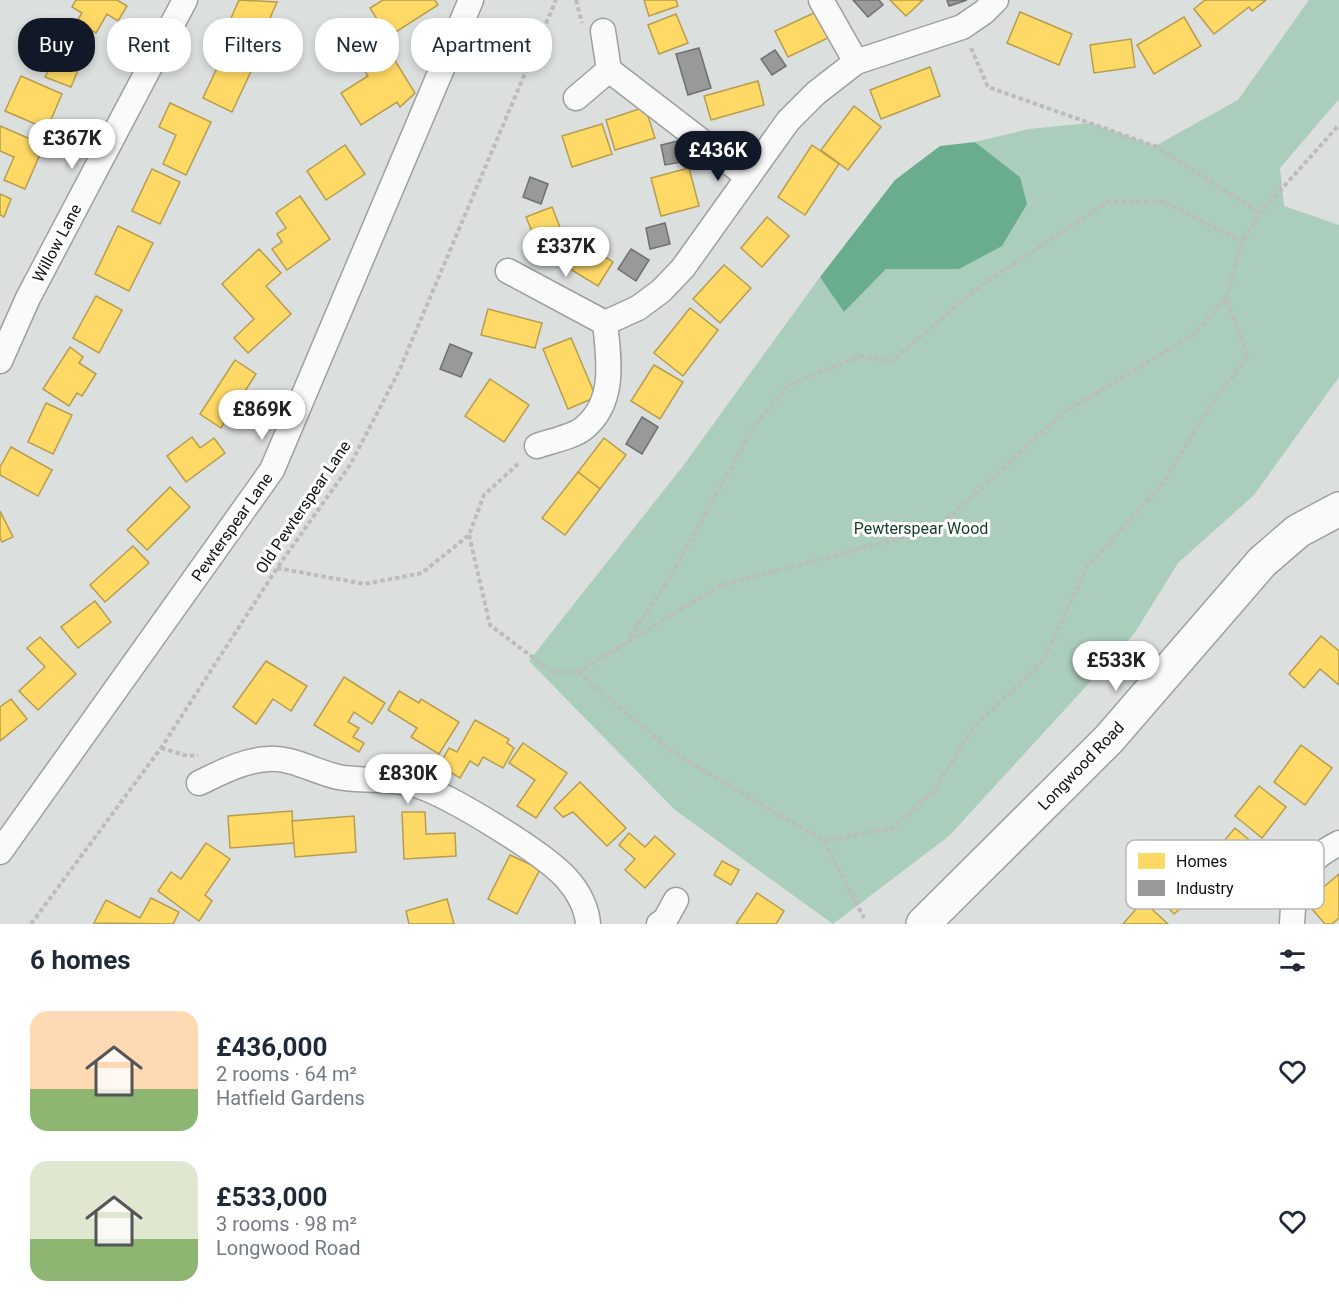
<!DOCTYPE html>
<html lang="en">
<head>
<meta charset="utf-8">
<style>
  :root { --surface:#fff; --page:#f2f2f3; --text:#1f2937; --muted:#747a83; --accent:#111827 }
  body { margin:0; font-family:Roboto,sans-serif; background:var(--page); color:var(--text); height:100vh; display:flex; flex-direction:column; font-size:22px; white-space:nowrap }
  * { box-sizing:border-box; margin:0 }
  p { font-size:20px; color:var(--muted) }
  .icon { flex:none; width:33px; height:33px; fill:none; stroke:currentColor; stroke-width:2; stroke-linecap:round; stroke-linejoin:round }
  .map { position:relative; height:924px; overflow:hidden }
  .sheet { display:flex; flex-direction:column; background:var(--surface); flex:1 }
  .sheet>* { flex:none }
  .top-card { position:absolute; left:18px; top:18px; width:600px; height:54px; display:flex; gap:12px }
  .price { position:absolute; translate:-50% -51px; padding:0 14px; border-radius:21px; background:#fff; color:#222; font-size:20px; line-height:39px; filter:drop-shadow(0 2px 3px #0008) }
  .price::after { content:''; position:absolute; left:50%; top:36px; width:18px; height:14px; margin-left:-9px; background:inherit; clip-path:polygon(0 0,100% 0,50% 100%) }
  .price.on { background:var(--accent); color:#fff }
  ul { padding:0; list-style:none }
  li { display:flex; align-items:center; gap:18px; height:150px; padding:0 30px }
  li span { display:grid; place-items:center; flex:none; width:168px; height:120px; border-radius:18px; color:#555 }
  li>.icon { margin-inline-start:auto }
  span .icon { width:72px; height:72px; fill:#fffc; stroke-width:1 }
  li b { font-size:26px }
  h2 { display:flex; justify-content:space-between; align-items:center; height:72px; padding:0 30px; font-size:26px }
  .chip { padding:0 21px; border-radius:24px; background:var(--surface); box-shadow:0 3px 9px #0003; font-size:21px; line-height:54px }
  .chip.on { background:var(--accent); color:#fff }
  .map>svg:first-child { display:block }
  .green { fill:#abcdbb }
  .water { fill:#69ad8e }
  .homes { fill:#ffd966; stroke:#b79d4c; stroke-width:1.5 }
  .industry { fill:#999; stroke:#6f7070; stroke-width:1.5 }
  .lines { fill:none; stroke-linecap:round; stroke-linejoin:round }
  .street-casing { stroke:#9ea09f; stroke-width:27 }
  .secondary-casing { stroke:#9ea09f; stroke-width:36 }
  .path { stroke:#bcbcbc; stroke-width:4; stroke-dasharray:4.5 3; stroke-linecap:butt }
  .street { stroke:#fafafa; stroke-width:24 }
  .secondary { stroke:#fafafa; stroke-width:33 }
  .labels { text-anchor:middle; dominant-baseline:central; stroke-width:6; stroke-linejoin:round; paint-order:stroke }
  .street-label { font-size:16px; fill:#0e100f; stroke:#fff }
  .park-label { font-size:16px; fill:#143c29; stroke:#fff }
  .key { fill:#fff; stroke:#b7b7b7; stroke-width:1.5 }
  .key-label { font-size:16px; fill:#0e100f }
</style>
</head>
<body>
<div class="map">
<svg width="1339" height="924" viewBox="0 0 1339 924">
  <rect width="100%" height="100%" fill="#dbdfdd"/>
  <!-- green -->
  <polygon class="green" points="1309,0 1339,0 1339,99 1280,168 1284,206 1339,225 1339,377 1254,495 1178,563 1134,634 949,836 833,924 675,810 529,661 683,466 820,277 845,311 886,269 959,269 1020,177 975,142 1029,129 1090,123 1155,146 1238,100"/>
  <!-- water -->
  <polygon class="water" points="975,142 1020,177 1027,204 1002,246 959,269 886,269 844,312 820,277 895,180 940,146"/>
  <!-- homes -->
  <g class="homes">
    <polygon points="76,0 117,0 127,6 118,21 107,14 96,33 77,21 82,13 72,7"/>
    <polygon points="239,0 277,2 257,48 224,34"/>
    <polygon points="383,0 435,0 438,5 388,37 370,8"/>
    <polygon points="644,0 676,0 678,6 649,16"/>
    <polygon points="890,0 923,0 906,16"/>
    <polygon points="1205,0 1266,0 1252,11 1249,7 1214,34 1194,9"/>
    <polygon points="816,12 828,38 788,57 775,31"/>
    <polygon points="1020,12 1072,34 1059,65 1007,43"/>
    <polygon points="676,14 688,43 659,54 648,25"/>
    <polygon points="1184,17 1201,46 1154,74 1137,45"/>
    <polygon points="42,37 85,54 71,87 45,77 49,69 31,62"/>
    <polygon points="1131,39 1135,67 1094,73 1090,45"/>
    <polygon points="389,51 415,93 400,107 397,102 361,125 341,93 368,76 358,61 371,52 376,60"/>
    <polygon points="224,53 253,67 232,112 203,98"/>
    <polygon points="930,67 940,96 881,119 870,90"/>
    <polygon points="21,76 62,94 47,129 5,111"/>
    <polygon points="758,81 764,105 711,120 704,96"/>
    <polygon points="170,103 211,122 186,175 163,164 176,135 159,127"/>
    <polygon points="854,106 881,127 848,170 821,150"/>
    <polygon points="645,107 655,138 615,150 606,120"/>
    <polygon points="602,124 612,154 572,167 562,136"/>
    <polygon points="0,126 44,145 25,189 4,180 14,157 0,151"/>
    <polygon points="345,145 365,174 326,200 307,171"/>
    <polygon points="812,145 839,164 805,215 778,197"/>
    <polygon points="689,168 699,206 661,216 651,178"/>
    <polygon points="152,169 180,182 160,224 132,211"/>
    <polygon points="0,194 11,199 4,217 0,215"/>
    <polygon points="300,196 330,239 287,270 272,249 282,242 277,234 286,228 276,213"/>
    <polygon points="552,207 566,243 541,253 526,217"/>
    <polygon points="767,217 789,236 762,267 741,248"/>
    <polygon points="118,226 153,243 129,291 95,274"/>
    <polygon points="578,240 613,262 598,286 562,264"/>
    <polygon points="259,249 281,273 266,286 291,314 248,353 234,338 254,319 222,284"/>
    <polygon points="724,265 751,288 720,323 693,299"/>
    <polygon points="96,296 122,310 99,353 73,338"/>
    <polygon points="690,308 718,330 683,376 654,353"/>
    <polygon points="488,309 542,323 535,348 481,335"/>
    <polygon points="571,338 596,397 568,409 543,349"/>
    <polygon points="70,347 83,357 79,363 96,374 82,396 77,393 69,406 43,389"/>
    <polygon points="235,360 256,374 221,428 200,414"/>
    <polygon points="654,365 683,382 660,419 631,401"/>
    <polygon points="490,379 529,405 504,442 465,416"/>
    <polygon points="46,403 72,415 53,454 28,442"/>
    <polygon points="192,437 200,448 214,438 225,453 186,482 167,456"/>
    <polygon points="604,438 626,455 600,489 578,472"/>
    <polygon points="11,447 52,470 38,496 0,475 0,467"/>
    <polygon points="578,472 600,489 565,535 542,518"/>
    <polygon points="170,487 190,507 147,550 127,530"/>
    <polygon points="0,511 13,537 2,542 0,538"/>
    <polygon points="133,546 149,563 105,602 90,585"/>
    <polygon points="95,601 111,622 78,648 61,627"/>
    <polygon points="1321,636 1339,651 1339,685 1320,669 1304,688 1289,674"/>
    <polygon points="40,637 76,674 38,710 19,691 45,667 27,648"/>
    <polygon points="266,661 307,686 291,711 273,699 256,724 233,707"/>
    <polygon points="344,677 385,703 372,724 354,712 348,722 359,728 353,737 364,743 359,752 314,725"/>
    <polygon points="399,691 419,703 421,699 459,722 439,754 411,737 417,728 388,710"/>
    <polygon points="11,699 27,719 0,741 0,707"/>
    <polygon points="475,720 509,739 507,743 514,748 503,768 483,757 478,766 470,761 460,778 439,766 449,748 457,752"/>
    <polygon points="523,743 567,773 536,818 517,806 535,780 509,763"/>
    <polygon points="1301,745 1332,768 1305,805 1274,782"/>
    <polygon points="580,782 626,828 607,846 573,812 563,817 554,808"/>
    <polygon points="1259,786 1286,807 1262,838 1235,816"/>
    <polygon points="292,811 294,843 230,848 228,816"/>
    <polygon points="402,812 425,812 426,834 455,833 456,856 404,859"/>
    <polygon points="354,816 356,852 295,857 292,821"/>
    <polygon points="1235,828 1254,844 1235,868 1236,869 1240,866 1260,883 1248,898 1206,862"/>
    <polygon points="629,833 645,847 655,836 675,854 645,888 625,870 635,859 619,845"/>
    <polygon points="206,843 230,859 205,895 212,901 199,921 158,891 171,872 181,879"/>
    <polygon points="510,855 540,869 517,914 488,899"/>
    <polygon points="722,861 739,870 731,885 714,875"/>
    <polygon points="1184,861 1206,886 1174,914 1152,890"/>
    <polygon points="1339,874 1339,918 1332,924 1325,924 1306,902"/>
    <polygon points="757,893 784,911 776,924 736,924"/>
    <polygon points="151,898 179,912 173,924 94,923 106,900 140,918"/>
    <polygon points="447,899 454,924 409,924 406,911"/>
    <polygon points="1143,901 1168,924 1123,924"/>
  </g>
  <!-- industry -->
  <g class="industry">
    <polygon points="853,0 879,0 883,5 868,17"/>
    <polygon points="947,0 967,0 949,6"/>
    <polygon points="699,48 711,88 688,95 676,54"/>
    <polygon points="775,50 786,66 772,75 761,59"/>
    <polygon points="678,141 682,162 665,165 661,145"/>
    <polygon points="530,177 548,184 541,204 523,197"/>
    <polygon points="665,223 670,244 650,249 646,228"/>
    <polygon points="631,249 649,260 636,281 618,269"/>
    <polygon points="450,344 472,353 461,377 440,369"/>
    <polygon points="642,417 658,427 642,454 626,444"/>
  </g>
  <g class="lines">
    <defs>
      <g id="street">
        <polyline points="821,0 856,62"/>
        <polyline points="609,70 748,177"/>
        <polyline points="576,98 609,70 603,31"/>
        <polyline points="508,271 605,323"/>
        <polyline points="0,361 28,298 185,0"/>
        <path d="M537,446c14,-5 36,-9 47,-18 32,-26 25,-69 21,-105l33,-15 23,-17 22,-23 105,-147 28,-28 40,-31 106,-35 22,-15 12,-12"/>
        <path d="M199,783c21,-10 45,-23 69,-24 24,-2 47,13 70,18 26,5 53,0 78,8 33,10 128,68 151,94 11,12 20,29 21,45"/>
        <polyline points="0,852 272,470 471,0"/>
        <polyline points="659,924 665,920 676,900"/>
        <path d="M1292,924c2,-44 7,-60 47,-81"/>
      </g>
      <polyline id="secondary" points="923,924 1109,739 1262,562 1298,531 1339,509"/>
    </defs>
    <!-- street casing -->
    <use href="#street" class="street-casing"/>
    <!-- secondary casing -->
    <use href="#secondary" class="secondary-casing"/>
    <!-- path -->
    <g class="path">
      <polyline points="576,0 582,23"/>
      <polyline points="971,48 988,87 1155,146 1260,213"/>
      <polyline points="469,535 490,625 552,672 578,672 719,586 938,528 1063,413 1193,335 1226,298 1242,242 1260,213 1339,125"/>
      <polyline points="277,568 365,584 422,573 469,535 484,495 520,462"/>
      <polyline points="630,637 669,579 755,425 789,385 861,356 892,361 980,286 1108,202 1165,202 1242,242"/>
      <polyline points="578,672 674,753 824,841 864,918"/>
      <polyline points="161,748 188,756 198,755"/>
      <polyline points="824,841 893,828 935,789 973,728 1042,662 1088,566 1164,482 1208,409 1248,356 1226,298"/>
      <polyline points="31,924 161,748 277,568 350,465 399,371 556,0"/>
    </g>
    <!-- street -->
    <use href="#street" class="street"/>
    <!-- secondary -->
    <use href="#secondary" class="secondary"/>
  </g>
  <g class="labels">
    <!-- street labels -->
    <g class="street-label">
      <text transform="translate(57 243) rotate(-62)">Willow Lane</text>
      <text transform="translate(303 507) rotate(-56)">Old Pewterspear Lane</text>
      <text transform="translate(232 527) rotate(-55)">Pewterspear Lane</text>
      <text transform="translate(1081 766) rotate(-46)">Longwood Road</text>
    </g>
    <!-- park labels -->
    <g class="park-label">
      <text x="921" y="528">Pewterspear Wood</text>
    </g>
  </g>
  <!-- legend -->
  <rect x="1126" y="840" width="198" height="69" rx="9" class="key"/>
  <rect x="1138" y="853" width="27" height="16" fill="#ffd966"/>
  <rect x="1138" y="880" width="27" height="16" fill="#999"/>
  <g class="key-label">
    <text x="1176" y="867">Homes</text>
    <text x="1176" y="894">Industry</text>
  </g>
</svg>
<b class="price" style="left:72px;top:170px">£367K</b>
<b class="price on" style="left:718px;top:182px">£436K</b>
<b class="price" style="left:566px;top:278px">£337K</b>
<b class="price" style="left:262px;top:441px">£869K</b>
<b class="price" style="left:1116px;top:692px">£533K</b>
<b class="price" style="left:408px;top:805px">£830K</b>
<div class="top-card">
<a class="chip on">Buy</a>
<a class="chip">Rent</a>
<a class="chip">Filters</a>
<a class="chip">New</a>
<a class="chip">Apartment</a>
</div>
</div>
<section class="sheet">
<h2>6 homes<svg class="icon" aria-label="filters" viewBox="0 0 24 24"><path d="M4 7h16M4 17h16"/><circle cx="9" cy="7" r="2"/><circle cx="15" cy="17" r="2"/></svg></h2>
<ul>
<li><span style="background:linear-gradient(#ffd9b3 65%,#8fb573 0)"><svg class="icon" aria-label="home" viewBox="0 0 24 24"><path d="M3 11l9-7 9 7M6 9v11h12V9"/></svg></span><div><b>£436,000</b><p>2 rooms · 64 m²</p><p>Hatfield Gardens</p></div><svg class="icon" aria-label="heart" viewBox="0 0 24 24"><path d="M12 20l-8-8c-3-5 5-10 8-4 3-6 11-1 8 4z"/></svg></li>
<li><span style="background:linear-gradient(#dfe7d0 65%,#8fb573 0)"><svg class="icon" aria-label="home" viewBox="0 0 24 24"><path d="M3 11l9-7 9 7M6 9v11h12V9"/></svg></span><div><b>£533,000</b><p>3 rooms · 98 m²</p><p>Longwood Road</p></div><svg class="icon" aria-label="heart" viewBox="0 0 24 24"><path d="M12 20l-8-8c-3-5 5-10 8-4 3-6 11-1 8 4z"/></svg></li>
</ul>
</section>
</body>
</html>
